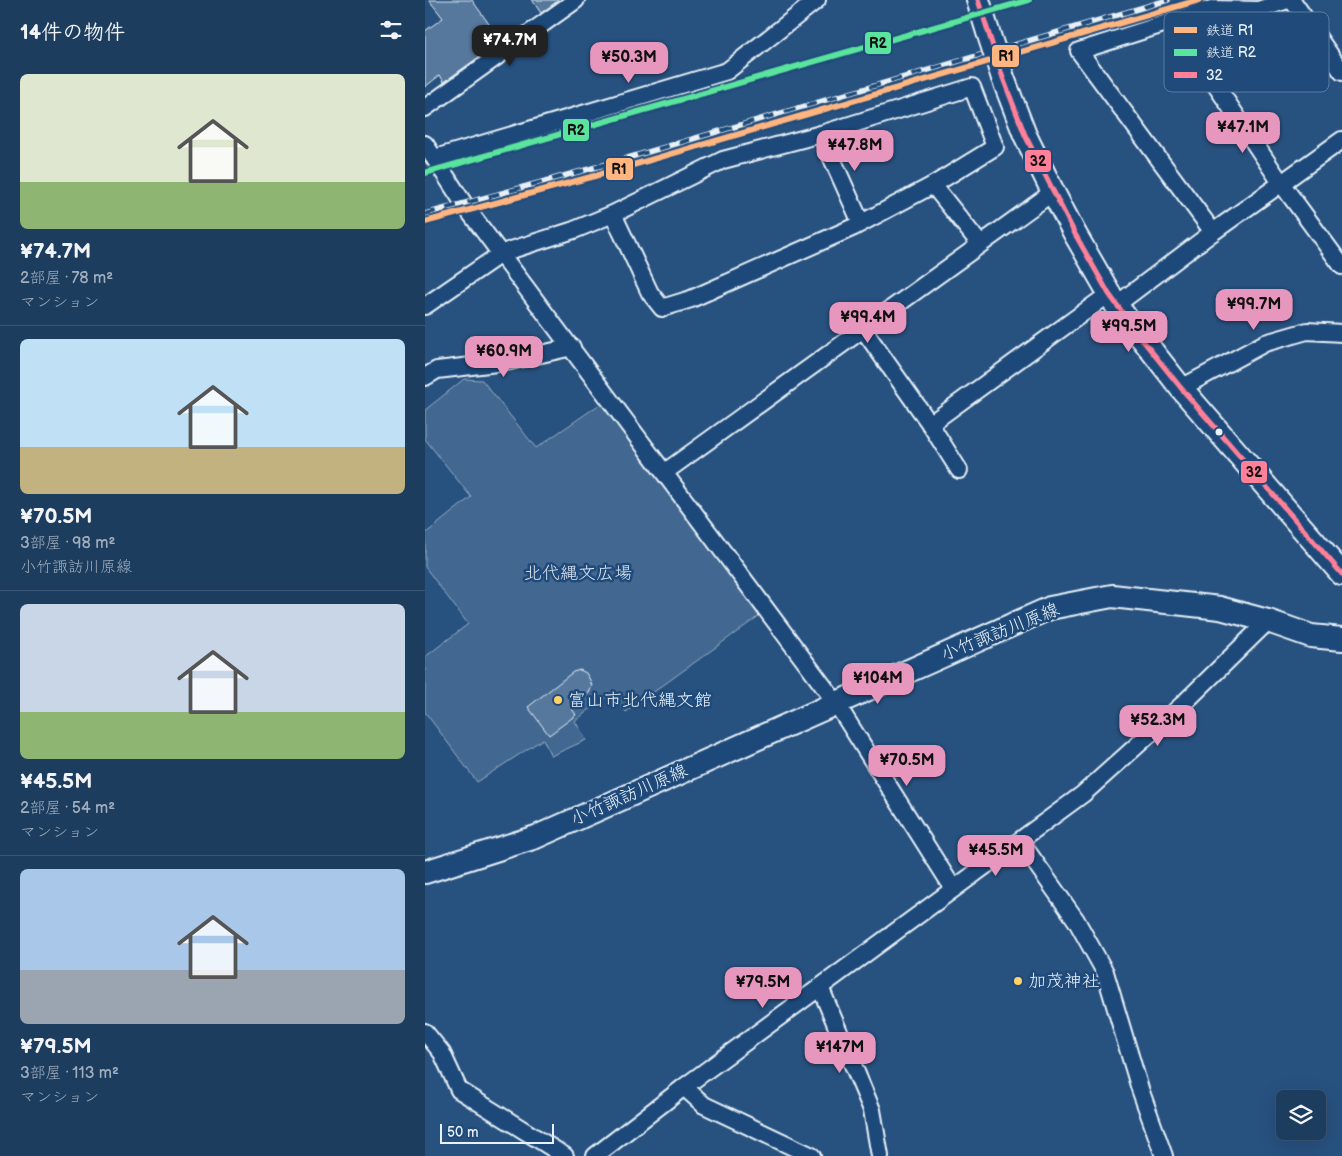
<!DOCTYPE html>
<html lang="ja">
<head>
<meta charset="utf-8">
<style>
  :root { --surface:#1d3d5f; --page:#254465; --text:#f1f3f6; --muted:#a0aebd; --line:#3b5674; --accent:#e797bd }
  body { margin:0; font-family:"Balsamiq Sans","Klee One",sans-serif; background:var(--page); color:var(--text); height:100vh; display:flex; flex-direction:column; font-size:19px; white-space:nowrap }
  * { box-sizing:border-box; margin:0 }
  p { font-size:16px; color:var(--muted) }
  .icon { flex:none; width:28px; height:28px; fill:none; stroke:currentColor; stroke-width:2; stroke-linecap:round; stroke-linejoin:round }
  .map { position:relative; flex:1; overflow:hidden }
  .sheet { display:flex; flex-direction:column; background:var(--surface); width:425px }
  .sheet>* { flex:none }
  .controls { position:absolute; left:851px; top:1090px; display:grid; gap:10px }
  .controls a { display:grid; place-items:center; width:50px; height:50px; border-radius:8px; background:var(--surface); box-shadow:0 5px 20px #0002,0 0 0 1px var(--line); font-size:25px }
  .scale { position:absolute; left:15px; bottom:12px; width:114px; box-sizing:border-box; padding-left:5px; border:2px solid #e8f1f8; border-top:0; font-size:14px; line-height:18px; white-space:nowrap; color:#e8f1f8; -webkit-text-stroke:4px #1f4a7a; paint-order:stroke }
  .price { position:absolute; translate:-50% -42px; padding:0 11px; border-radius:10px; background:var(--accent); color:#111; font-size:16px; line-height:32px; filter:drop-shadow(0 1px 2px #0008) }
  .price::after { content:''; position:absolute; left:50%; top:30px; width:15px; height:11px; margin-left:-8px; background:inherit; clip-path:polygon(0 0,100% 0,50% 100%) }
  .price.current { background:#222; color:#fff }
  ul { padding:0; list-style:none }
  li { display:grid; align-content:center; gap:10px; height:265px; padding:0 20px }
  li+li { border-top:1px solid var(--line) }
  li span { display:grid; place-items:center; height:155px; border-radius:8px; color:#555 }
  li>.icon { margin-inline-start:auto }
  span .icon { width:90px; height:90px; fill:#fffc; stroke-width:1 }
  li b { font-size:21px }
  h2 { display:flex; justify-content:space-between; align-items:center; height:60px; padding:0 20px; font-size:21px }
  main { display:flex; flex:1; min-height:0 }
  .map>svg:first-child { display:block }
  .green { fill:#436891; stroke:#96acc4 }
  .building { fill:#57789d; stroke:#e8f1f8 }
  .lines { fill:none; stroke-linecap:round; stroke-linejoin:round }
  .minor-casing { stroke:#e8f1f8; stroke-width:20 }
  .secondary-casing { stroke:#e8f1f8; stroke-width:26 }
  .minor { stroke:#1f4a7a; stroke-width:16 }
  .secondary { stroke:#1f4a7a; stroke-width:22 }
  .rail-casing { stroke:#e8f1f8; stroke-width:5.5 }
  .rail { stroke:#1f4a7a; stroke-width:4; stroke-dasharray:11; stroke-linecap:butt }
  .secondary-bridge-casing { stroke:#e8f1f8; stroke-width:26; stroke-linecap:butt }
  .secondary-bridge { stroke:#1f4a7a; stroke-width:22 }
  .bus-1-casing { stroke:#1f4a7a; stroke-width:9 }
  .bus-1 { stroke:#ff8098; stroke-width:5 }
  .rail-1-casing { stroke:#1f4a7a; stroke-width:10 }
  .rail-2-casing { stroke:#1f4a7a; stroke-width:10 }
  .rail-1 { stroke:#ffb580; stroke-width:6 }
  .rail-2 { stroke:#5ae49d; stroke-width:6 }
  .bus-dot { fill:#e8f1f8; stroke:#1f4a7a; stroke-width:2 }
  .poi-dot { fill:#ffd166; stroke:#1f4a7a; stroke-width:2 }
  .labels { text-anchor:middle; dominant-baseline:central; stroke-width:5; stroke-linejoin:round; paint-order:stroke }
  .park-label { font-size:18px; fill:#d8e3ee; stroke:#1f4a7a }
  .street-label { font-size:18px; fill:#e8f1f8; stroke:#1f4a7a }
  .poi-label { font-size:18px; fill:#e8f1f8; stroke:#1f4a7a; text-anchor:start }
  .key { fill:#1f4a7a; stroke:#5b7ca0; stroke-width:1 }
  .key-label { font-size:14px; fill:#e8f1f8 }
  .line-badge { stroke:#1f4a7a; stroke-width:2 }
  .pale-badge-label { font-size:14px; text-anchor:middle; font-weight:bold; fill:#111 }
</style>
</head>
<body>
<main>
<section class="sheet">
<h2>14件の物件<svg class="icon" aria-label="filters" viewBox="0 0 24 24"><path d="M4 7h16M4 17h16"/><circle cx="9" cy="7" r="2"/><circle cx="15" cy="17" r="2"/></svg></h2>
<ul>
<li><span style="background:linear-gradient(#dfe7d0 70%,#8fb573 0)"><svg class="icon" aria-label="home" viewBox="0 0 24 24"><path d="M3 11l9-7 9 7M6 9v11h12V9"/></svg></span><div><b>¥74.7M</b><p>2部屋 · 78 m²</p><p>マンション</p></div></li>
<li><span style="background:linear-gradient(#bfe0f5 70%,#c2b280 0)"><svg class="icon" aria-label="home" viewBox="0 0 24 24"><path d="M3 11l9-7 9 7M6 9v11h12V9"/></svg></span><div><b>¥70.5M</b><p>3部屋 · 98 m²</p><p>小竹諏訪川原線</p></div></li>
<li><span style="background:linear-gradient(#c9d6e8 70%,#8fb573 0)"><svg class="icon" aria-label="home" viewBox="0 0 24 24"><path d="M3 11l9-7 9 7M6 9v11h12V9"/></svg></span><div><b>¥45.5M</b><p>2部屋 · 54 m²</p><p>マンション</p></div></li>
<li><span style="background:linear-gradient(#a9c7e8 65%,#9aa5b1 0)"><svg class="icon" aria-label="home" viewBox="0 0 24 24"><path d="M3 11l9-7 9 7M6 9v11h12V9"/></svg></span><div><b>¥79.5M</b><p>3部屋 · 113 m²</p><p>マンション</p></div></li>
</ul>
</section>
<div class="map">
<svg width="917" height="1156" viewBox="0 0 917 1156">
  <rect width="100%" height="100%" fill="#27517f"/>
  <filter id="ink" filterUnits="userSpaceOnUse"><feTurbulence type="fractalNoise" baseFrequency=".02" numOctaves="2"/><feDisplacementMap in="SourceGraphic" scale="10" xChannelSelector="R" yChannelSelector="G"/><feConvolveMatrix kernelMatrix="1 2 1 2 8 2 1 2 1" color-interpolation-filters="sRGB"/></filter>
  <g filter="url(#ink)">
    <!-- green -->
    <polygon class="green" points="39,379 57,380 111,448 178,402 334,616 201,712 186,693 150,721 161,740 126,756 118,739 52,782 0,712 0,657 43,624 0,567 0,534 46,497 0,439 0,410"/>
    <!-- building -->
    <g class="building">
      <polygon points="4,0 47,0 76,41 19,82 15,75 0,87 0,31 18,18"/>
      <polygon points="107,0 134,0 116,13"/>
      <polygon points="155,670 161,673 165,680 167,686 164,693 146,707 151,715 124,735 103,707 148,672"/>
    </g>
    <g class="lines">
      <defs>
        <g id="minor">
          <polyline points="867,0 917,72"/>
          <polyline points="748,21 856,183 917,266"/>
          <polyline points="0,108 151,0"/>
          <polyline points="396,134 436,223"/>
          <polyline points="0,144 43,210 411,703 528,888"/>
          <polyline points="10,158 302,71 392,0"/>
          <polyline points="508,185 555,244"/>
          <polyline points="788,232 654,51 786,9 833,10 863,0"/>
          <polyline points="691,305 788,232 917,140"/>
          <polyline points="0,306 77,253 149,230 188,214 225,293 237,308 266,299 429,227 508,185 570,147 547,87 396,134 298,160 188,214"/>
          <polyline points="438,329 505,424 534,470"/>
          <polyline points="0,377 12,370 81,362 147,347"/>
          <polyline points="756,388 840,343 882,331 917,333"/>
          <polyline points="505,424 684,294"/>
          <polyline points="240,472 628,192"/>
          <polyline points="595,841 651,920 680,972 715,1089 739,1156"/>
          <polyline points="395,987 447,1110 455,1156"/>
          <polyline points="0,1032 17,1053 34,1090 140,1156"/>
          <polyline points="259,1087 279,1105 387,1156"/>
          <polyline points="170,1156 259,1087 658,794 756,706 843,621"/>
        </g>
        <g id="secondary">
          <polyline points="553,0 563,32"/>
          <polyline points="578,78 600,135 628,192 650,234 691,305 756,388 917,574"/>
          <polyline points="0,872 111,837 625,608 687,596 795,608 843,621 886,636 917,639"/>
        </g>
      </defs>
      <!-- minor casing -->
      <use href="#minor" class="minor-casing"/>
      <!-- secondary casing -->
      <use href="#secondary" class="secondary-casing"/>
      <!-- minor -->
      <use href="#minor" class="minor"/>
      <!-- secondary -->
      <use href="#secondary" class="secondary"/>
      <defs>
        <g id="rail">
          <polyline points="0,214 175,166 743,0"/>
          <polyline points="0,222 177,174 774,0"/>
        </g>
      </defs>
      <!-- rail casing -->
      <use href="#rail" class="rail-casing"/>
      <!-- rail -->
      <use href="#rail" class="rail"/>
      <defs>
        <polyline id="secondary-bridge" points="563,32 578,78"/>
      </defs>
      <!-- secondary-bridge casing -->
      <use href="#secondary-bridge" class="secondary-bridge-casing"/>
      <!-- secondary-bridge -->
      <use href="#secondary-bridge" class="secondary-bridge"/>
      <defs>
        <polyline id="bus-1" points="553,0 578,78 600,135 650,234 684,294 719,342 756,388 917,574"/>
      </defs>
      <!-- bus-1 casing -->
      <use href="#bus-1" class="bus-1-casing"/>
      <!-- bus-1 -->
      <use href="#bus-1" class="bus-1"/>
      <defs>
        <polyline id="rail-1" points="0,222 177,174 774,0"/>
        <polyline id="rail-2" points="0,173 604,0"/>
      </defs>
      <!-- rail-1 casing -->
      <use href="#rail-1" class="rail-1-casing"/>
      <!-- rail-2 casing -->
      <use href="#rail-2" class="rail-2-casing"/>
      <!-- rail-1 -->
      <use href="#rail-1" class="rail-1"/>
      <!-- rail-2 -->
      <use href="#rail-2" class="rail-2"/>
    </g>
  </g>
  <!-- markers -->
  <circle class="bus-dot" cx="794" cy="432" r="4.5"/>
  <g class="poi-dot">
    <circle cx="133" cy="700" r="5"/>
    <circle cx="593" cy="981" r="5"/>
  </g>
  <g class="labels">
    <!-- park labels -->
    <g class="park-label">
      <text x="153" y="573">北代縄文広場</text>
    </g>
    <!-- street labels -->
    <g class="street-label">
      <text transform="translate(575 632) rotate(-22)">小竹諏訪川原線</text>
      <text transform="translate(204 795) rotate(-24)">小竹諏訪川原線</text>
    </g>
    <!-- poi labels -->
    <g class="poi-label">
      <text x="143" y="700">富山市北代縄文館</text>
      <text x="603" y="981">加茂神社</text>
    </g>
  </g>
  <!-- legend -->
  <rect x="739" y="12" width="165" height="80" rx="8" class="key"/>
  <rect x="749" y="27" width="23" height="6" fill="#ffb580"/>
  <rect x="749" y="49" width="23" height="7" fill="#5ae49d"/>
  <rect x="749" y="72" width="23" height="6" fill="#ff8098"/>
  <g class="key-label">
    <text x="781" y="35">鉄道 R1</text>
    <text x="781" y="57">鉄道 R2</text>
    <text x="781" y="80">32</text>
  </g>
  <g class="line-badge">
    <rect x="439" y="31" width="28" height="24" rx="5" fill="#5ae49d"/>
    <rect x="566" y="44" width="29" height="24" rx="5" fill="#ffb580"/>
    <rect x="137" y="118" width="28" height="24" rx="5" fill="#5ae49d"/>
    <rect x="599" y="149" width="28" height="24" rx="5" fill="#ff8098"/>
    <rect x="180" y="157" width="29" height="24" rx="5" fill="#ffb580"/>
    <rect x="815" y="460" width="28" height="24" rx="5" fill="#ff8098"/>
  </g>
  <g class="pale-badge-label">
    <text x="453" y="48">R2</text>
    <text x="581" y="61">R1</text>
    <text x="151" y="135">R2</text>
    <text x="613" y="166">32</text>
    <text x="194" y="174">R1</text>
    <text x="829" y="477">32</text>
  </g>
</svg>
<div class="controls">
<a><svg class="icon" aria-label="layers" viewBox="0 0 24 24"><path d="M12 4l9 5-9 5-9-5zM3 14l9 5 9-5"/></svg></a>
</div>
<div class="scale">50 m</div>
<b class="price current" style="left:85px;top:67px">¥74.7M</b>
<b class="price" style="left:204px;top:84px">¥50.3M</b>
<b class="price" style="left:818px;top:154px">¥47.1M</b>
<b class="price" style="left:430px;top:172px">¥47.8M</b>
<b class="price" style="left:829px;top:331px">¥99.7M</b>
<b class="price" style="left:443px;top:344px">¥99.4M</b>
<b class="price" style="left:704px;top:353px">¥99.5M</b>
<b class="price" style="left:79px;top:378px">¥60.9M</b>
<b class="price" style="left:453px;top:705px">¥104M</b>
<b class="price" style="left:733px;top:747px">¥52.3M</b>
<b class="price" style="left:482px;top:787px">¥70.5M</b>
<b class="price" style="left:571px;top:877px">¥45.5M</b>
<b class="price" style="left:338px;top:1009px">¥79.5M</b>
<b class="price" style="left:415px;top:1074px">¥147M</b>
</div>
</main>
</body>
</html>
